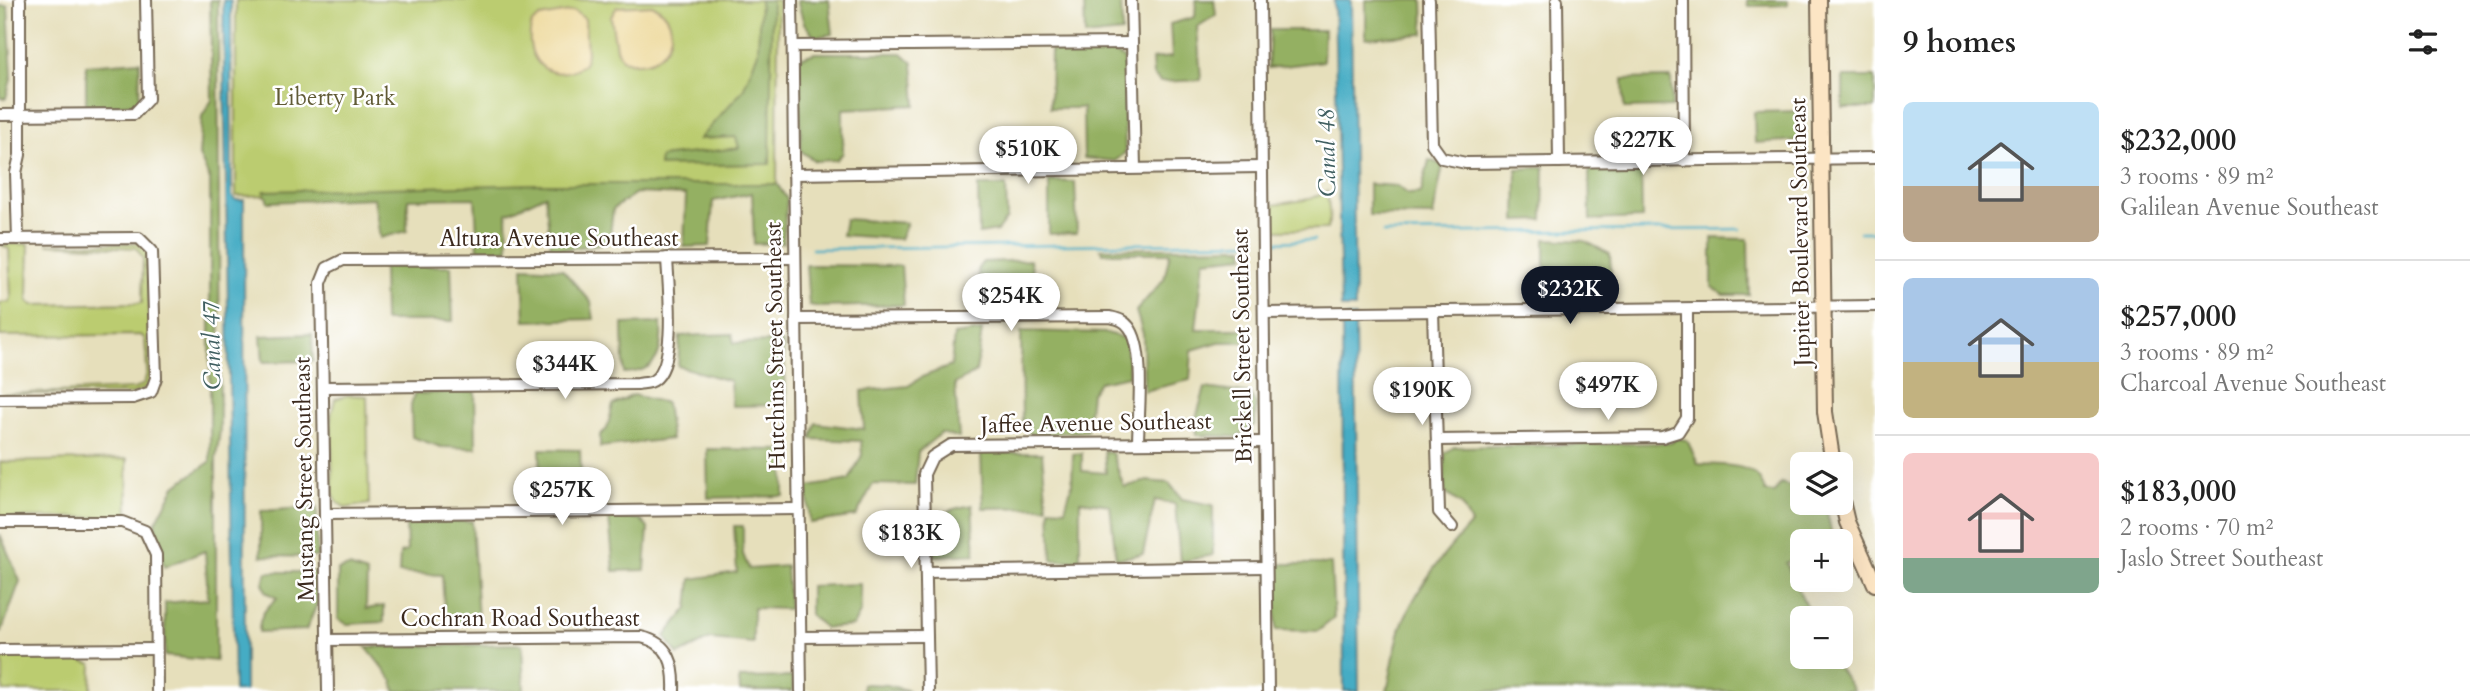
<!DOCTYPE html>
<html lang="en">
<head>
<meta charset="utf-8">
<style>
  :root { --surface:#fff; --page:#f2f2f2; --text:#222; --muted:#767676; --line:#e0e0e0; --accent:#111827 }
  body { margin:0; font-family:Cardo,serif; background:var(--page); color:var(--text); height:100vh; display:flex; flex-direction:column; font-size:26px; white-space:nowrap }
  * { box-sizing:border-box; margin:0 }
  p { font-size:23px; color:var(--muted) }
  .icon { flex:none; width:38px; height:38px; fill:none; stroke:currentColor; stroke-width:2; stroke-linecap:round; stroke-linejoin:round }
  .map { position:relative; flex:1; overflow:hidden }
  .drawer { display:flex; flex-direction:column; background:var(--surface); width:595px }
  .drawer>* { flex:none }
  .controls { position:absolute; left:1790px; top:452px; display:grid; gap:14px }
  .controls a { display:grid; place-items:center; width:63px; height:63px; border-radius:10px; background:var(--surface); box-shadow:0 7px 28px #0002; font-size:35px }
  .price { position:absolute; translate:-50% -60px; padding:0 16px; border-radius:24px; background:#fff; color:#222; font-size:23px; line-height:46px; filter:drop-shadow(0 2px 4px #0008) }
  .price::after { content:''; position:absolute; left:50%; top:42px; width:21px; height:16px; margin-left:-10px; background:inherit; clip-path:polygon(0 0,100% 0,50% 100%) }
  .price.active { background:var(--accent); color:#fff }
  ul { padding:0; list-style:none }
  li { display:flex; align-items:center; gap:21px; height:175px; padding:0 28px }
  li+li { border-top:2px solid var(--line) }
  li span { display:grid; place-items:center; flex:none; width:196px; height:140px; border-radius:10px; color:#555 }
  li>.icon { margin-inline-start:auto }
  span .icon { width:84px; height:84px; fill:#fffc; stroke-width:1 }
  li b { font-size:30px }
  h2 { display:flex; justify-content:space-between; align-items:center; height:84px; padding:0 28px; font-size:30px }
  main { display:flex; flex:1; min-height:0 }
  .map>svg:first-child { display:block }
  .green { fill:#bbcc6f; stroke:#7b7b46; stroke-width:2 }
  .forest { fill:#94b062; stroke:#686d40; stroke-width:2 }
  .sand { fill:#eeda9e; stroke:#94825e; stroke-width:2 }
  .water { fill:#44acc4; stroke:#406b71; stroke-width:2 }
  .lines { fill:none; stroke-linecap:round; stroke-linejoin:round }
  .stream { stroke:#44acc4; stroke-width:2.5 }
  .street-casing { stroke:#776955; stroke-width:14 }
  .secondary-casing { stroke:#776955; stroke-width:18 }
  .street { stroke:#fff; stroke-width:10 }
  .secondary { stroke:#fce5c4; stroke-width:14 }
  .labels { text-anchor:middle; dominant-baseline:central; stroke-width:5; stroke-linejoin:round; paint-order:stroke }
  .park-label { font-size:23px; fill:#615b36; stroke:#fff }
  .street-label { font-size:23px; fill:#3b2a1e; stroke:#fff }
  .water-label { font-size:24px; font-style:italic; fill:#3f5e60; stroke:#fff }
</style>
</head>
<body>
<main>
<div class="map">
<svg width="1875" height="691" viewBox="0 0 1875 691">
  <rect width="100%" height="100%" fill="#fff"/>
  <filter id="ink" filterUnits="userSpaceOnUse"><feTurbulence type="fractalNoise" baseFrequency=".0143" numOctaves="2"/><feDisplacementMap in="SourceGraphic" scale="14" xChannelSelector="R" yChannelSelector="G"/><feConvolveMatrix kernelMatrix="1 2 1 2 8 2 1 2 1" color-interpolation-filters="sRGB"/></filter>
  <filter id="wash" filterUnits="userSpaceOnUse"><feTurbulence type="fractalNoise" baseFrequency=".00686" numOctaves="4" result="noise"/><feDisplacementMap in="SourceGraphic" scale="28" xChannelSelector="R" yChannelSelector="G"/><feGaussianBlur stdDeviation="1.57" result="paint"/><feColorMatrix in="noise" values="0 0 0 0 0 0 0 0 0 0 0 0 0 0 0 0 0 1.4 0 .05"/><feComposite in="paint" operator="in"/></filter>
  <g filter="url(#wash)">
    <rect width="100%" height="100%" fill="#e6dfbb"/>
    <!-- green -->
    <g class="green">
      <polygon points="236,0 778,0 777,184 236,196"/>
      <polygon points="1327,191 1330,218 1327,229 1275,230 1273,205 1310,199"/>
      <polygon points="137,243 147,253 150,378 146,388 132,394 0,394 134,389 144,384 147,371 145,339 141,335 0,336 0,303 9,302 11,298 9,249 0,244 29,244 28,301 33,305 142,303 143,258 136,248 47,244"/>
      <polygon points="348,395 367,396 369,504 346,508 337,502 333,493 331,416 335,399"/>
      <polygon points="127,459 128,517 0,518 0,462"/>
      <polygon points="3,653 71,657 92,664 91,691 3,691"/>
    </g>
    <!-- forest -->
    <g class="forest">
      <polygon points="210,0 218,0 220,431 216,458 216,661 165,656 165,603 208,599 205,551 164,567 155,524 175,486 210,462 210,180 199,155 202,116 212,100"/>
      <polygon points="760,0 772,0 770,164 659,166 660,157 739,148 736,137 699,139 743,90 758,52"/>
      <polygon points="797,0 829,0 833,34 815,37 804,23"/>
      <polygon points="1084,0 1121,0 1122,32 1085,36"/>
      <polygon points="1196,0 1214,0 1216,15 1197,27 1201,80 1160,82 1153,75 1152,59 1172,57 1170,24 1195,17"/>
      <polygon points="1366,0 1423,0 1424,34 1366,38"/>
      <polygon points="1747,0 1788,0 1788,5 1748,6"/>
      <polygon points="0,6 8,6 12,76 6,98 0,98"/>
      <polygon points="1270,30 1324,30 1323,61 1268,68"/>
      <polygon points="1051,50 1113,52 1124,59 1125,153 1115,161 1084,158 1083,108 1050,108"/>
      <polygon points="815,53 902,53 913,63 916,105 843,109 843,153 836,160 815,161 801,151 799,58"/>
      <polygon points="140,61 139,103 86,108 86,65"/>
      <rect x="1843" y="77" width="32" height="31"/>
      <polygon points="1671,78 1672,107 1624,108 1623,79"/>
      <polygon points="1797,111 1800,140 1755,143 1754,112"/>
      <polygon points="1429,160 1443,165 1433,216 1369,215 1369,184 1397,186 1408,194 1421,193"/>
      <polygon points="1641,166 1642,218 1590,220 1589,168"/>
      <polygon points="1544,167 1543,220 1516,221 1517,169"/>
      <polygon points="1049,181 1075,182 1077,233 1049,234"/>
      <polygon points="537,184 777,184 787,199 783,243 754,244 752,193 713,201 710,246 684,247 686,195 636,193 613,209 609,243 551,251 545,195 507,213 508,249 478,250 475,198 408,199 407,231 380,238 374,198 268,202 264,191"/>
      <polygon points="978,186 1006,186 1007,218 997,231 979,234"/>
      <polygon points="845,219 907,223 900,239 842,235"/>
      <polygon points="1712,238 1748,239 1749,295 1724,295 1712,287"/>
      <polygon points="1545,239 1585,241 1610,254 1612,296 1545,297"/>
      <polygon points="1244,247 1245,256 1204,260 1196,329 1252,329 1251,342 1219,342 1192,350 1190,380 1144,391 1143,334 1136,311 1164,279 1170,253 1103,253 1101,249"/>
      <polygon points="1030,260 1035,281 1019,291 1020,307 980,308 978,268 983,262"/>
      <polygon points="806,265 901,266 904,305 820,307 809,305"/>
      <polygon points="383,266 451,266 453,321 384,321"/>
      <polygon points="523,267 562,269 591,302 594,319 525,321"/>
      <path d="M661,323c2,31 -4,49 -37,50l-1,-49z"/>
      <polygon points="982,331 976,372 955,384 959,438 941,433 918,452 915,485 873,484 856,516 810,523 807,487 849,480 862,455 861,441 811,439 816,423 864,429 862,391 908,386 922,377 951,366 954,335"/>
      <polygon points="1021,331 1107,333 1126,339 1129,376 1099,382 1091,393 1087,431 1031,435 1022,426"/>
      <polygon points="312,334 313,361 263,362 261,336"/>
      <polygon points="732,334 734,343 783,342 787,405 732,406 730,381 678,366 680,336"/>
      <polygon points="1205,388 1250,394 1256,404 1255,424 1237,437 1197,435 1196,418"/>
      <polygon points="475,391 476,448 441,447 412,437 411,406 414,394"/>
      <polygon points="633,395 666,403 671,439 600,447 600,435 607,429 613,405"/>
      <path d="M1675,438l12,2 11,24c27,2 60,-3 67,28l9,1 7,-10 21,7v12h23l8,39h-31v14l-16,8 26,55h-10v38h28l24,35h-467c6,-23 8,-53 18,-74 17,-36 39,-64 66,-93l-9,-19 -18,-13 1,-39 9,-6 217,-4z"/>
      <polygon points="540,449 580,450 582,499 541,502"/>
      <polygon points="707,449 784,450 784,496 708,498"/>
      <polygon points="1104,450 1112,453 1124,487 1147,481 1169,483 1182,499 1213,505 1213,555 1180,562 1175,504 1155,500 1143,554 1116,559 1110,505 1080,501 1080,561 1052,560 1050,508 1065,509 1072,484 1073,454 1082,453 1082,471 1106,473"/>
      <polygon points="981,453 1042,453 1047,507 983,508"/>
      <path d="M972,505l3,49 -41,2c-3,-37 -1,-44 38,-51z"/>
      <polygon points="317,507 317,557 261,556 261,511"/>
      <polygon points="609,518 640,519 648,528 645,570 614,571"/>
      <polygon points="472,521 478,620 445,624 442,575 399,573 400,553 407,551 406,523"/>
      <polygon points="734,526 743,526 743,554 749,569 786,566 789,609 753,608 753,643 710,639 678,655 665,636 688,608 691,579 737,572"/>
      <polygon points="0,534 20,581 1,633 0,633"/>
      <polygon points="1275,564 1331,564 1334,618 1318,631 1276,630"/>
      <polygon points="349,567 367,573 366,609 384,606 384,622 347,624 338,619 338,570"/>
      <path d="M267,572h49l2,30 -12,28 -47,2c0,-16 6,-23 18,-34l-11,-6 -3,-9z"/>
      <polygon points="860,584 861,611 853,626 825,628 810,615 810,586"/>
      <polygon points="522,644 524,691 395,691 393,681 366,647"/>
      <polygon points="793,677 793,691 740,691 739,678"/>
      <polygon points="863,684 887,685 910,691 862,691"/>
    </g>
    <!-- sand -->
    <g class="sand">
      <path d="M652,5c40,17 11,73 -30,54l-6,-10 -5,-32 6,-10z"/>
      <path d="M574,11l11,8 2,35 -3,10c-33,24 -63,-5 -52,-41l8,-6z"/>
    </g>
    <!-- water -->
    <g class="water">
      <polygon points="223,0 231,0 232,196 235,200 244,200 245,691 234,691"/>
      <polygon points="1334,0 1351,0 1355,308 1341,308"/>
      <polygon points="1342,317 1355,317 1359,691 1344,691"/>
    </g>
    <g class="lines">
      <!-- stream -->
      <g class="stream">
        <polyline points="1859,232 1875,232"/>
        <polyline points="1383,233 1740,229"/>
        <polyline points="1276,242 1314,240"/>
        <polyline points="812,249 1251,242"/>
      </g>
    </g>
  </g>
  <g filter="url(#ink)">
    <g class="lines">
      <defs>
        <g id="street">
          <polyline points="792,0 801,691"/>
          <polyline points="1131,0 1135,168"/>
          <polyline points="1260,0 1268,691"/>
          <polyline points="1429,0 1432,144 1442,158 1466,163 1875,158"/>
          <polyline points="1557,0 1559,162"/>
          <polyline points="1683,0 1684,161"/>
          <polyline points="793,46 1131,43"/>
          <polyline points="0,115 134,114 148,99 146,0"/>
          <polyline points="794,174 1261,167"/>
          <polyline points="0,239 139,238 152,251 156,378 151,392 133,398 0,399"/>
          <polyline points="18,239 16,173 20,155 20,0"/>
          <polyline points="1433,311 1439,512 1452,527"/>
          <polyline points="1264,313 1875,306"/>
          <path d="M796,319l314,-2c8,2 14,3 19,10 17,22 9,88 9,116"/>
          <path d="M324,387l314,-3c5,-1 13,-1 16,-4 24,-16 14,-96 13,-122"/>
          <polyline points="1438,440 1662,437 1678,432 1687,418 1687,309"/>
          <polyline points="326,514 797,509"/>
          <polyline points="0,522 122,522 145,531 156,555 157,691"/>
          <polyline points="927,572 1266,567"/>
          <polyline points="801,637 926,636"/>
          <path d="M327,640l314,-3c29,6 34,28 33,54"/>
          <polyline points="0,650 156,649"/>
          <polyline points="328,691 321,283 327,268 343,260 794,258"/>
          <polyline points="928,691 924,474 932,457 951,445 1264,442"/>
        </g>
        <g id="secondary">
          <polyline points="1819,0 1825,412 1833,464"/>
          <polyline points="1841,497 1847,522 1875,584"/>
        </g>
      </defs>
      <!-- street casing -->
      <use href="#street" class="street-casing"/>
      <!-- secondary casing -->
      <use href="#secondary" class="secondary-casing"/>
      <!-- street -->
      <use href="#street" class="street"/>
      <!-- secondary -->
      <use href="#secondary" class="secondary"/>
    </g>
  </g>
  <g class="labels">
    <!-- park labels -->
    <g class="park-label">
      <text x="335" y="97">Liberty Park</text>
    </g>
    <!-- street labels -->
    <g class="street-label">
      <text transform="translate(1800 232) rotate(-91)">Jupiter Boulevard Southeast</text>
      <text x="559" y="238">Altura Avenue Southeast</text>
      <text transform="translate(775 346) rotate(-91)">Hutchins Street Southeast</text>
      <text transform="translate(1242 346) rotate(-91)">Brickell Street Southeast</text>
      <text transform="translate(1096 423) rotate(-1)">Jaffee Avenue Southeast</text>
      <text transform="translate(304 479) rotate(-91)">Mustang Street Southeast</text>
      <text x="520" y="618">Cochran Road Southeast</text>
    </g>
    <!-- water labels -->
    <g class="water-label">
      <text transform="translate(1327 153) rotate(-91)">Canal 48</text>
      <text transform="translate(212 346) rotate(-91)">Canal 47</text>
    </g>
  </g>
</svg>
<div class="controls">
<a><svg class="icon" aria-label="layers" viewBox="0 0 24 24"><path d="M12 4l9 5-9 5-9-5zM3 14l9 5 9-5"/></svg></a>
<a>+</a>
<a>−</a>
</div>
<b class="price" style="left:1643px;top:177px">$227K</b>
<b class="price" style="left:1028px;top:186px">$510K</b>
<b class="price active" style="left:1570px;top:326px">$232K</b>
<b class="price" style="left:1011px;top:333px">$254K</b>
<b class="price" style="left:565px;top:401px">$344K</b>
<b class="price" style="left:1608px;top:422px">$497K</b>
<b class="price" style="left:1422px;top:427px">$190K</b>
<b class="price" style="left:562px;top:527px">$257K</b>
<b class="price" style="left:911px;top:570px">$183K</b>
</div>
<section class="drawer">
<h2>9 homes<svg class="icon" aria-label="filters" viewBox="0 0 24 24"><path d="M4 7h16M4 17h16"/><circle cx="9" cy="7" r="2"/><circle cx="15" cy="17" r="2"/></svg></h2>
<ul>
<li><span style="background:linear-gradient(#bfe0f5 60%,#b9a48a 0)"><svg class="icon" aria-label="home" viewBox="0 0 24 24"><path d="M3 11l9-7 9 7M6 9v11h12V9"/></svg></span><div><b>$232,000</b><p>3 rooms · 89 m²</p><p>Galilean Avenue Southeast</p></div></li>
<li><span style="background:linear-gradient(#a9c7e8 60%,#c2b280 0)"><svg class="icon" aria-label="home" viewBox="0 0 24 24"><path d="M3 11l9-7 9 7M6 9v11h12V9"/></svg></span><div><b>$257,000</b><p>3 rooms · 89 m²</p><p>Charcoal Avenue Southeast</p></div></li>
<li><span style="background:linear-gradient(#f6c9c9 75%,#7fa58c 0)"><svg class="icon" aria-label="home" viewBox="0 0 24 24"><path d="M3 11l9-7 9 7M6 9v11h12V9"/></svg></span><div><b>$183,000</b><p>2 rooms · 70 m²</p><p>Jaslo Street Southeast</p></div></li>
</ul>
</section>
</main>
</body>
</html>
